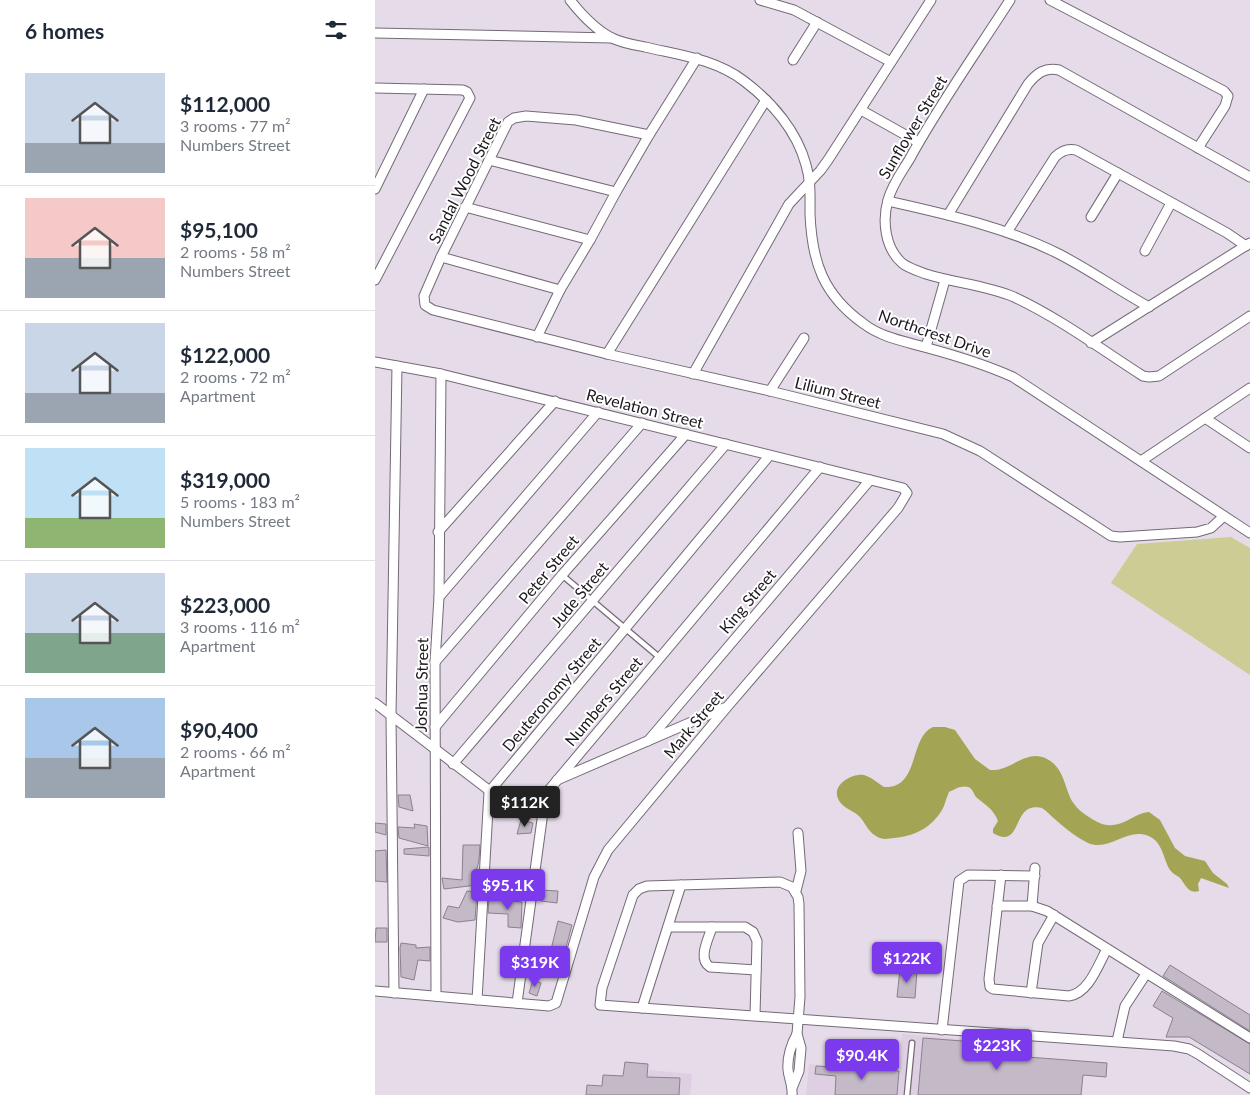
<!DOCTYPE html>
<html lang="en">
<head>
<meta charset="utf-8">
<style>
  :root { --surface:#fff; --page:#f6f6f7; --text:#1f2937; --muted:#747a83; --line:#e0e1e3; --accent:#7c3aed }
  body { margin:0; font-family:Lato,sans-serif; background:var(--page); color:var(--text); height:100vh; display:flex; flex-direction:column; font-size:19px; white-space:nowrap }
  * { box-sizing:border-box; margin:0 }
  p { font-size:16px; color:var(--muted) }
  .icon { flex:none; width:28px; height:28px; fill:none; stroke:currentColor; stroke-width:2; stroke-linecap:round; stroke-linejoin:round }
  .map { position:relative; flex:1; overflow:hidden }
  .sheet { display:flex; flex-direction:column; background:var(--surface); width:375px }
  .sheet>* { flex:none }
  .price { position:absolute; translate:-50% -42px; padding:0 11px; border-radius:5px; background:var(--accent); color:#fff; font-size:16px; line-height:32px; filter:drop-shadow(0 1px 2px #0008) }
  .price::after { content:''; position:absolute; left:50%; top:30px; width:15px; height:11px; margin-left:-8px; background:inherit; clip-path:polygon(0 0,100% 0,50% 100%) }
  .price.selected { background:#222; color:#fff }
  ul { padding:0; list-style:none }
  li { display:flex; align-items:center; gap:15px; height:125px; padding:0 25px }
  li+li { border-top:1px solid var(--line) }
  li span { display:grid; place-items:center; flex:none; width:140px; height:100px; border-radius:0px; color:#555 }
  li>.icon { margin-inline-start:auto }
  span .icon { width:60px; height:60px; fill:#fffc; stroke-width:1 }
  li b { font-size:21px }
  h2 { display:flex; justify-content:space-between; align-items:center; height:60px; padding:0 25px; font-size:21px }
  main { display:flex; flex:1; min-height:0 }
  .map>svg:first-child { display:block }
  .built { fill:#dfcfe3 }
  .green { fill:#cbcd95 }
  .water { fill:#a3a555 }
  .building { fill:#c4b9c6; stroke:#8b818e }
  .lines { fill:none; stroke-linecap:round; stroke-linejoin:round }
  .service-casing { stroke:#746a76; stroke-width:7 }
  .minor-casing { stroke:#746a76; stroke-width:11 }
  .service { stroke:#fff; stroke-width:4.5 }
  .minor { stroke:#fff; stroke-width:9 }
  .labels { text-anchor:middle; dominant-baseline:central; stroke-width:4; stroke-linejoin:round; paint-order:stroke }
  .street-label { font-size:16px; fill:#1c181d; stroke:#fff }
</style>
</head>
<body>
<main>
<section class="sheet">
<h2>6 homes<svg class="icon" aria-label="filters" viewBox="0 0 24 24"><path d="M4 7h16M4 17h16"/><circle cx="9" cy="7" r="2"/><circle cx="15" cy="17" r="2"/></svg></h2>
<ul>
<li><span style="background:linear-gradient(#c9d6e8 70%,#9aa5b1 0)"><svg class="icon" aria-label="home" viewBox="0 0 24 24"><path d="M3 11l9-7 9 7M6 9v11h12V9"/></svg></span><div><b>$112,000</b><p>3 rooms · 77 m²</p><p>Numbers Street</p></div></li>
<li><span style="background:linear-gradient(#f6c9c9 60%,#9aa5b1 0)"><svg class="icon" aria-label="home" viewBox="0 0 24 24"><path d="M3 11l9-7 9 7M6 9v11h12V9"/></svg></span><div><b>$95,100</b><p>2 rooms · 58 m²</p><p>Numbers Street</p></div></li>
<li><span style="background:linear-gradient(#c9d6e8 70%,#9aa5b1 0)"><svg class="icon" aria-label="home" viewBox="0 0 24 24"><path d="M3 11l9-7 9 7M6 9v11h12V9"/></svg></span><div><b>$122,000</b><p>2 rooms · 72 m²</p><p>Apartment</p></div></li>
<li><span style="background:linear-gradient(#bfe0f5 70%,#8fb573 0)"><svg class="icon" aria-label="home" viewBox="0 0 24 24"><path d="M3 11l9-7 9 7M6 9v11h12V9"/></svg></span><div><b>$319,000</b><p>5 rooms · 183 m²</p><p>Numbers Street</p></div></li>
<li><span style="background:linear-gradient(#c9d6e8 60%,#7fa58c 0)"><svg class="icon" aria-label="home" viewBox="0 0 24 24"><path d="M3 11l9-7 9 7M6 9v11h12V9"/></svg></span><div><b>$223,000</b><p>3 rooms · 116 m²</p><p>Apartment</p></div></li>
<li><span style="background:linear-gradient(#a9c7e8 60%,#9aa5b1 0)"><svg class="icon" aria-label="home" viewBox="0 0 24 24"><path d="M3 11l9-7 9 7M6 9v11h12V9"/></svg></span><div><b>$90,400</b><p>2 rooms · 66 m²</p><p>Apartment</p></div></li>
</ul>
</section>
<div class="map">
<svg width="875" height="1095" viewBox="0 0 875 1095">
  <rect width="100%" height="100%" fill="#e6dbe9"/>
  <!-- built -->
  <g class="built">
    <polygon points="527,1034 641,1043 639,1081 707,1086 707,1095 431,1095 434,1064 524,1071"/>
    <polygon points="274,1070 317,1074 315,1095 271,1095"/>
  </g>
  <!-- green -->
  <polygon class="green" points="856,537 875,548 875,675 736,583 762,544"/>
  <!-- water -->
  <path class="water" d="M558,727h12l10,3 20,29 15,11c21,2 36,-22 57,-11 17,9 17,27 25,42 5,8 12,13 20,18 7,4 13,7 21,6 13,-1 23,-12 36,-13l11,8 15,28 10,8 20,5 8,12 14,11 2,4 -28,-10 -3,6 1,7c-11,4 -14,-8 -20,-14 -3,-2 -6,-3 -9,-7 -8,-13 -7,-34 -30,-36 -18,-1 -33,17 -52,9 -12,-6 -22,-14 -31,-22 -5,-4 -10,-10 -15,-13 -3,-1 -9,-1 -11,0 -17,4 -12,41 -38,25v-4l5,-8c-5,-13 -13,-16 -22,-24 -3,-4 -3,-8 -8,-10 -6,-2 -13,2 -19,5 -3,6 -4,13 -7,18 -11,18 -27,26 -48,28 -7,1 -12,2 -18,-2 -8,-4 -11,-14 -17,-20 -8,-7 -20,-9 -22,-21 -2,-12 16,-22 27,-20 7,2 14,8 20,12 36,2 25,-50 49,-60z"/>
  <!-- building -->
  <g class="building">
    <polygon points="23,795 35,795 38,811 24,807"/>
    <polygon points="146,820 158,823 156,833 142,834"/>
    <polygon points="0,823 11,824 11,835 0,832"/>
    <polygon points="39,824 52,826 53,846 24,838 23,827 40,828"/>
    <polygon points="88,845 105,845 104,860 99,881 103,881 102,885 69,889 67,878 87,880"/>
    <polygon points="54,847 54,856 29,854 29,849"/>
    <polygon points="11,850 12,882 0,881 0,851"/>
    <polygon points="166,890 183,891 182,903 166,901"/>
    <polygon points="92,891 102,892 100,920 83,922 68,918 73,906 84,908"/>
    <polygon points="114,899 147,902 146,928 133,927 133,914 113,913"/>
    <polygon points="183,921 197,925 186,966 173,962"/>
    <polygon points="1,928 12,928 12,942 0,942"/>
    <polygon points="26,943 41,945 41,948 55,947 55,961 43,960 39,980 26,977 25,948"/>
    <polygon points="795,965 875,1015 875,1031 788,976"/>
    <polygon points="525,969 542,971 540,998 522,997"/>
    <polygon points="158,980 166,983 162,996 154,993"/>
    <polygon points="787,991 875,1044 875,1074 814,1037 791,1037 798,1018 778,1006"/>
    <polygon points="548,1038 640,1045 639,1056 732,1063 731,1077 708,1075 706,1095 543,1095"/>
    <polygon points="250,1062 273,1064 272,1077 305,1078 304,1095 211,1095 212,1085 227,1086 228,1075 248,1076"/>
    <polygon points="441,1066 524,1071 522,1095 460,1095 461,1076 440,1074"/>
  </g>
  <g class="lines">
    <defs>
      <g id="service">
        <polyline points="187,575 284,657"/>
        <polyline points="532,1095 537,1043"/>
      </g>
      <g id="minor">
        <path d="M195,0c11,14 26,30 42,38 10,5 22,7 33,9 34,8 70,12 99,34 28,21 53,50 62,84 5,16 4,32 4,49 2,48 13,81 54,110 17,13 39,17 60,23 30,8 60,17 89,30l237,156"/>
        <polyline points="385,0 419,10 516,62"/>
        <path d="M635,0c-34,53 -71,105 -101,160 -8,13 -17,25 -21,40 -6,21 -3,48 14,63 6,5 16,8 24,11 28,9 60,11 88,23 45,21 87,52 129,79l6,1 10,-1 91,-60"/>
        <polyline points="675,0 849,91 853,96 850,106 823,148"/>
        <polyline points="0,33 237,38"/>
        <polyline points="418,60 442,22"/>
        <polyline points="0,88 88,90 92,92 95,98 0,280"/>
        <polyline points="486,110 543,142"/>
        <polyline points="274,135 201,120 151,116 139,118 133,122 66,257 49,296 50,305 58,310 232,354 395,391 568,434 605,451 736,536 745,537 822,532 836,528 849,516"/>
        <polyline points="114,160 241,192"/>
        <polyline points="0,189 49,89"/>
        <path d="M513,201c58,13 117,26 171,53 31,16 59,36 90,53"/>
        <polyline points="90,207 215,240"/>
        <path d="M573,215l80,-131c9,-11 17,-17 31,-14l191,107"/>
        <polyline points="716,217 743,173"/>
        <path d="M632,232l48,-75c6,-6 12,-9 21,-7l151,83 19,13"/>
        <polyline points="770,251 796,203"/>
        <polyline points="66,257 185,290"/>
        <polyline points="162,337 185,290 215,240 241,192 274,135 322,58"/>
        <polyline points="716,343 875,243"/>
        <polyline points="551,347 570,280"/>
        <polyline points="232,354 391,100"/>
        <polyline points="0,362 66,374 528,488 532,493 523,508 352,707 233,850 219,877 181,1003 174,1006 0,991"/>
        <polyline points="318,374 414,204 445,171 453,160 556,0"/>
        <polyline points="395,391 429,338"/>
        <polyline points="830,418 875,448"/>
        <polyline points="766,461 875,388"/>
        <polyline points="63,532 180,401"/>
        <polyline points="64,597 223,412"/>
        <polyline points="60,662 267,423"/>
        <polyline points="0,703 128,801 144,802 174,790"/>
        <polyline points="60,727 187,575 311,434"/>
        <polyline points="273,741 495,480"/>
        <polyline points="78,764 351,444"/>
        <polyline points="182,780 349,708"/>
        <path d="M626,875l-12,104 1,8 3,2 76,7c20,-3 29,-31 38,-47"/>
        <polyline points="421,891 426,871 423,833"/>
        <polyline points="622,906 657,906 672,911 875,1038"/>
        <polyline points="657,906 660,868"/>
        <polyline points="293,927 370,927 378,932 382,941 380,1015"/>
        <path d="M337,927c-3,11 -15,32 -2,40l46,3"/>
        <polyline points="19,993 16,716 22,366"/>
        <polyline points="656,993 663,943 679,915"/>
        <polyline points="61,996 60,662 64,597 66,374"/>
        <polyline points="102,1000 114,792 394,456"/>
        <polyline points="142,1003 168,812 174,790 445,467"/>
        <polyline points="267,1008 306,885"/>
        <polyline points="567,1030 584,881 593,875 660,876"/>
        <polyline points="742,1041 750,1006 771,974"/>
        <polyline points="417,1088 424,1071 426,1048 422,1034 425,997 424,904 423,897 417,887 405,882 272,886 264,889 258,895 227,988 225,1005 799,1046 814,1049 823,1054 875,1088"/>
        <path d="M417,1095c1,-9 -3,-16 -4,-25 -1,-13 3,-25 9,-36"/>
      </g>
    </defs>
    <!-- service casing -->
    <use href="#service" class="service-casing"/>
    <!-- minor casing -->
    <use href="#minor" class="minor-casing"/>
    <!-- service -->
    <use href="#service" class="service"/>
    <!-- minor -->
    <use href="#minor" class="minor"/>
  </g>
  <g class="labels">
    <!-- street labels -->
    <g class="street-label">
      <text transform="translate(537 127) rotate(-59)">Sunflower Street</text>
      <text transform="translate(89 180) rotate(-63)">Sandal Wood Street</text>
      <text transform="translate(560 333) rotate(19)">Northcrest Drive</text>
      <text transform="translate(463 392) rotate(14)">Lilium Street</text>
      <text transform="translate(270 408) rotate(14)">Revelation Street</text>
      <text transform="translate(173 569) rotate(-50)">Peter Street</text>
      <text transform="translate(204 594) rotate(-50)">Jude Street</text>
      <text transform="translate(372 601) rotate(-50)">King Street</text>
      <text transform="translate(46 685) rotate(-89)">Joshua Street</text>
      <text transform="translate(176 694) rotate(-50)">Deuteronomy Street</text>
      <text transform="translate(228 701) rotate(-50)">Numbers Street</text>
      <text transform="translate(318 724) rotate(-50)">Mark Street</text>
    </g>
  </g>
</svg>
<b class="price selected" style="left:150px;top:828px">$112K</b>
<b class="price" style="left:133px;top:911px">$95.1K</b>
<b class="price" style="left:532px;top:984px">$122K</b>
<b class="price" style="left:160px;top:988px">$319K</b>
<b class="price" style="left:622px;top:1071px">$223K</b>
<b class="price" style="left:487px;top:1081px">$90.4K</b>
</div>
</main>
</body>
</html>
